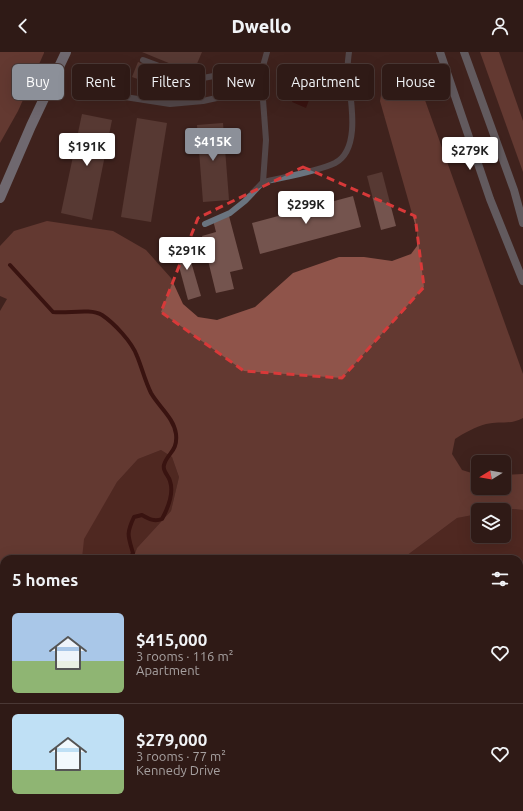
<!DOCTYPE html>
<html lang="en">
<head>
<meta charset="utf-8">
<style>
  :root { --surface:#2f1a16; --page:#3b2723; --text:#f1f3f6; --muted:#a7a1a1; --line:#4a3835; --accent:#8c9099 }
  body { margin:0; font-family:Ubuntu,sans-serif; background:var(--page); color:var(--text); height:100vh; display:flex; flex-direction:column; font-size:15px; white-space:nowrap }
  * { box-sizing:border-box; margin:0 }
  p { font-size:13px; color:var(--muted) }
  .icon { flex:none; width:22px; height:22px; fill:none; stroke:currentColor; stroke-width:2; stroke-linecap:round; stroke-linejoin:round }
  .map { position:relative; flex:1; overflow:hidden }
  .sheet { position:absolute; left:0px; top:503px; width:523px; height:256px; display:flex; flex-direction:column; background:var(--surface); border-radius:12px 12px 0 0; box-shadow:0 4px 16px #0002,0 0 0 1px var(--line) }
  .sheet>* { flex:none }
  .top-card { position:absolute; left:12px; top:12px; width:499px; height:36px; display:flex; gap:8px }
  .needle { width:26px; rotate:259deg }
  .tools { position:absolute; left:471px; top:403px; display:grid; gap:8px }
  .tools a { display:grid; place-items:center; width:40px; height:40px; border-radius:6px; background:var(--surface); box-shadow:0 4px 16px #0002,0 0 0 1px var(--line); font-size:20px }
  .price { position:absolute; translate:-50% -34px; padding:0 9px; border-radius:4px; background:#fff; color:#222; font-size:13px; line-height:26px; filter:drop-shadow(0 1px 2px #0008) }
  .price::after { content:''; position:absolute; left:50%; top:24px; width:12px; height:9px; margin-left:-6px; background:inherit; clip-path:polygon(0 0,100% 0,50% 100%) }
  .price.active { background:var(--accent); color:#fff }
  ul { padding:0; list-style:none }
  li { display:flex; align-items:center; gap:12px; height:100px; padding:0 12px }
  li+li { border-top:1px solid var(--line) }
  li span { display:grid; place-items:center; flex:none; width:112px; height:80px; border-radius:6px; color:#555 }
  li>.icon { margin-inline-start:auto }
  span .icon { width:48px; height:48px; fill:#fffc; stroke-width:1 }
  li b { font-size:17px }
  h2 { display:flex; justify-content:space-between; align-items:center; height:48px; padding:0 12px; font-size:17px }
  .tag { padding:0 14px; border-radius:6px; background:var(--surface); box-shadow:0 4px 16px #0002,0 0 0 1px var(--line); font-size:14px; line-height:36px }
  .tag.active { background:var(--accent); color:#fff }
  header { display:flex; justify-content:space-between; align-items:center; height:52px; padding:0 12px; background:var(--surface); font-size:18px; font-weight:800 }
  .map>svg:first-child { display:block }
  .green { fill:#632f27 }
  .forest { fill:#8f544a }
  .water { fill:#310000 }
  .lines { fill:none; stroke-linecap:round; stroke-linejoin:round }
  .stream { stroke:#310000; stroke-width:4 }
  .building { fill:#74544e }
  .service { stroke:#6a747f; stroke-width:6 }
  .secondary { stroke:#8d9dae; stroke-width:8 }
  .primary { stroke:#a8bdd2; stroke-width:10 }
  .marked { fill:none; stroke:#d83939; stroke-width:3; stroke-dasharray:8 5; stroke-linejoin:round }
</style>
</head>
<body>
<header><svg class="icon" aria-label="back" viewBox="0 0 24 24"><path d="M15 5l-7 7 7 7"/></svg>Dwello<svg class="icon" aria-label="person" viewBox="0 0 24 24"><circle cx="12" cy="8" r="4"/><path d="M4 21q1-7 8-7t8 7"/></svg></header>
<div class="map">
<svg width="523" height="759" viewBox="0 0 523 759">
  <rect width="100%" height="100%" fill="#3f231e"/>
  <!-- green -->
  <g class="green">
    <polygon points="161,398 172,405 179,425 171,459 137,496 133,507 82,507 83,487 117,430 138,407"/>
    <polygon points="508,457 523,458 523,575 519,575 519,507 402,507 457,466 478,462 478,484 504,484 504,458 501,458"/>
    <polygon points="519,690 523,692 523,759 154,759 149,755 519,755"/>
  </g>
  <!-- forest -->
  <g class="forest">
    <polygon points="0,0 44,0 44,1 18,59 0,91"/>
    <polygon points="480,0 499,0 523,69 523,120"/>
    <path d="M396,21l15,5 10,11 102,285v44c-12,7 -24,3 -37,6 -11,3 -22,9 -31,15l-3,15 10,16 16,5v13h26v-13l19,-1v36c-15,-2 -30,0 -45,0v4l-21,4 -55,41h-269l4,-11 34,-37 8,-34 -7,-20 -11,-7 -23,9 -21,23 -33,57 -2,20h-78v116l-4,-17v-347l7,-12 -7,-3v-50l14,-15 33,-10 66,10 33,19 25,28 12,26 15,13 19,3 38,-13 38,-34 46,-16h25l28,4 19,-7 6,-8v-15l-37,-130 3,-17z"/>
    <polygon points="519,575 523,575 523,692 519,690"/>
    <polygon points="4,677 4,755 149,755 154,759 0,759 0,684"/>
  </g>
  <!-- water -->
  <polygon class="water" points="312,25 313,38 306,56 292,50 296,40 295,27"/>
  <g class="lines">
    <!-- stream -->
    <g class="stream">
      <path d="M10,213l43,47c14,2 37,-4 49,3 12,8 30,27 35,41 5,12 8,25 14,37 8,14 23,25 25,41 2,18 -9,19 -12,31 -2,6 5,11 6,16 4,12 -2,27 -8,38 -8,3 -13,0 -20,-4l-8,2c-8,17 -6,19 -1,36l-3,6"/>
      <polyline points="362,755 368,759"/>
    </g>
  </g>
  <!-- building -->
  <g class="building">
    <polygon points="142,0 202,0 193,21"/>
    <polygon points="138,10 189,29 183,43 132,25"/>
    <polygon points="82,62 112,68 92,168 61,161"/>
    <polygon points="137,66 167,71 151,170 121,165"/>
    <polygon points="223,71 229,148 203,150 197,73"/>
    <polygon points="382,120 396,174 381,178 367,124"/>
    <polygon points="353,144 361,175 260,202 252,171"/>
    <polygon points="229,164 243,217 230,220 234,237 216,241 202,184 216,180 213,168"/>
    <polygon points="185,189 201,244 188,248 173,192"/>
    <polygon points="0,648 4,659 4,666 0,667"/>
  </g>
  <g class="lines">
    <!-- service -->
    <g class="service">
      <polyline points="143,8 191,26 203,26 262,15"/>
      <polyline points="125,45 170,52 203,49 262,36"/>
      <path d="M263,130c21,-5 53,-10 72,-19 27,-14 15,-66 13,-89 -1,-7 0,-15 1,-22"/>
      <polyline points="205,172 230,161 245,149 263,130 266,88 261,21 267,0"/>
    </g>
    <!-- secondary -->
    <g class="secondary">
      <polyline points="440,0 490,147 523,229"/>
      <polyline points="464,0 514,138 523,171"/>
    </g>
    <!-- primary -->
    <polyline class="primary" points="0,146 31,74 66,0"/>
  </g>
  <!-- marked area -->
  <path d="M0 0H523V759H0ZM303,115l112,49 9,71 -82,91 -98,-7 -83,-59 37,-94z" fill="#3f231e" fill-opacity=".55" fill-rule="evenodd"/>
  <path class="marked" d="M303,115l112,49 9,71 -82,91 -98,-7 -83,-59 37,-94z"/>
</svg>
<div class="tools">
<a><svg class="needle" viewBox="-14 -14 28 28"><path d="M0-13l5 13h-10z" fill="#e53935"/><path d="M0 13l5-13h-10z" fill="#a7a1a1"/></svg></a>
<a><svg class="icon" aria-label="layers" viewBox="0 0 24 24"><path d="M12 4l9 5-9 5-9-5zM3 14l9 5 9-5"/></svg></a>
</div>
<b class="price active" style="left:213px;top:110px">$415K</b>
<b class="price" style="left:87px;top:115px">$191K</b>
<b class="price" style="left:470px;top:119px">$279K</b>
<b class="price" style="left:306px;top:173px">$299K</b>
<b class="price" style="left:187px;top:219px">$291K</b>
<div class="top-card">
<a class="tag active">Buy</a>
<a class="tag">Rent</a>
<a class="tag">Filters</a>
<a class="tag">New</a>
<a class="tag">Apartment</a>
<a class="tag">House</a>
</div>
<section class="sheet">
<h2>5 homes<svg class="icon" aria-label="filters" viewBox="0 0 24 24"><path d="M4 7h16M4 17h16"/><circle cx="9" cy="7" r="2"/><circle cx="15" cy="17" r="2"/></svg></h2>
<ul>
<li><span style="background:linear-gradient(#a9c7e8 60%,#8fb573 0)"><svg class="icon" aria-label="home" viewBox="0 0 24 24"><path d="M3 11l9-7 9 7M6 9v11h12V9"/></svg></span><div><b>$415,000</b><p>3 rooms · 116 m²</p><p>Apartment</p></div><svg class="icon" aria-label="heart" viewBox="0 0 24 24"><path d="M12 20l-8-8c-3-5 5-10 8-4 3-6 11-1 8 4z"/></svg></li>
<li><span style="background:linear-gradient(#bfe0f5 70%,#8fb573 0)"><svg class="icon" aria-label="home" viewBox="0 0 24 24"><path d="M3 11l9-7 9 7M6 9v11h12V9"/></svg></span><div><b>$279,000</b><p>3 rooms · 77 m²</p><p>Kennedy Drive</p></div><svg class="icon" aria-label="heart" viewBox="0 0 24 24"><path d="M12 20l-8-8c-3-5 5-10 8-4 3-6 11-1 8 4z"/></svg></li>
</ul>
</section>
</div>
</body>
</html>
